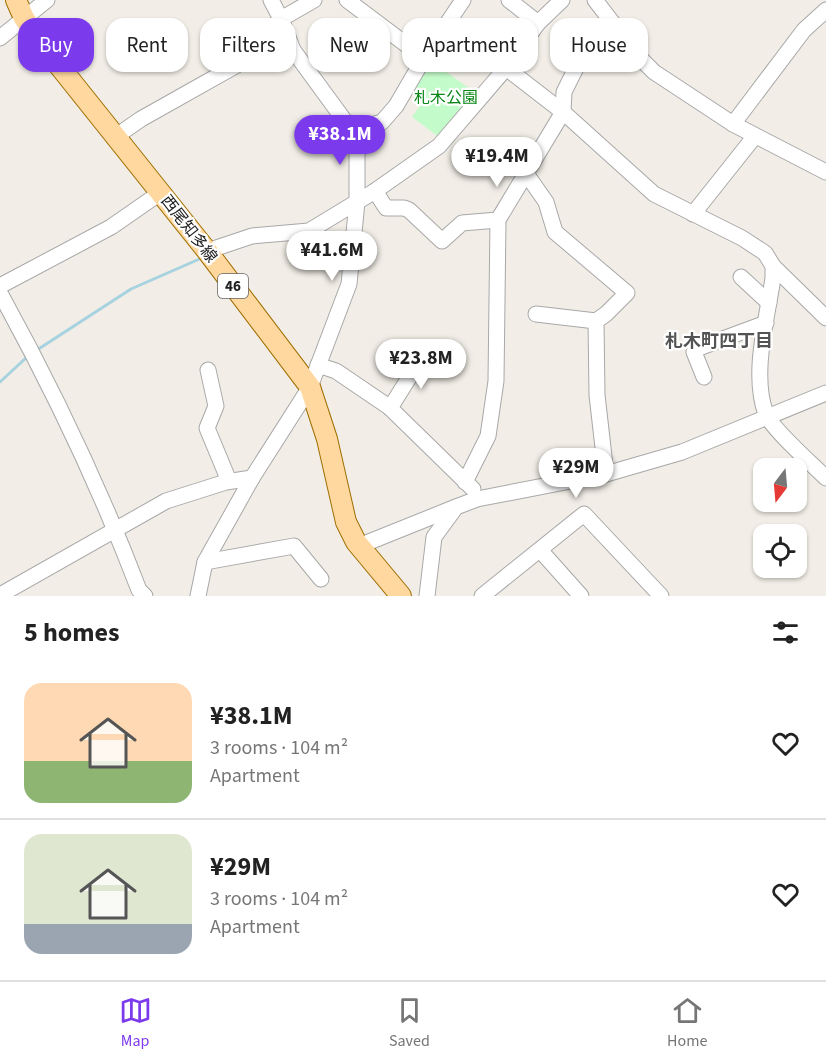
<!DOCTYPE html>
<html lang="en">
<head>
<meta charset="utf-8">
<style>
  :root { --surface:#fff; --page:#f2f2f2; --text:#222; --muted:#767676; --line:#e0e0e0; --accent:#7c3aed }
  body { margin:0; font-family:"Source Sans 3","Noto Sans JP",sans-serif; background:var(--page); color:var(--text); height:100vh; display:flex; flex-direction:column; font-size:22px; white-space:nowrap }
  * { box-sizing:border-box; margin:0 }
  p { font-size:20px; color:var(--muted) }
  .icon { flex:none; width:33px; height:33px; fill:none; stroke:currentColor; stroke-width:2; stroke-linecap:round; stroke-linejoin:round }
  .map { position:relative; height:596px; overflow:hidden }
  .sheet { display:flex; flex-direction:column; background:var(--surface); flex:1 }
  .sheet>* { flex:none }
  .guide { position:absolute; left:18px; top:18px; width:790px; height:54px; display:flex; gap:12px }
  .needle { width:39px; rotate:196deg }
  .tools { position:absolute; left:753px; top:458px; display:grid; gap:12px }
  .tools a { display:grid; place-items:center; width:54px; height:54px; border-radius:12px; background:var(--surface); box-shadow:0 2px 4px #0004; font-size:30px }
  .price { position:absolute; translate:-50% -51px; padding:0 14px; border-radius:21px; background:#fff; color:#222; font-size:20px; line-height:39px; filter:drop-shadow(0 2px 3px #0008) }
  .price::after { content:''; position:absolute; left:50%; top:36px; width:18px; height:14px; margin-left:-9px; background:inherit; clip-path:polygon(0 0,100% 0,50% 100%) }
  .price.on { background:var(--accent); color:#fff }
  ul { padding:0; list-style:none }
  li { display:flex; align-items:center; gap:18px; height:150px; padding:0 24px }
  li+li { border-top:2px solid var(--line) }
  li span { display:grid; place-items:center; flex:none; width:168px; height:120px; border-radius:18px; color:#555 }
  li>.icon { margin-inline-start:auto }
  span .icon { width:72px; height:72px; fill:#fffc; stroke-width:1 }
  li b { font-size:26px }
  h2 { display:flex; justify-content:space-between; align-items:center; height:72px; padding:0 24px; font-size:26px }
  .tag { padding:0 21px; border-radius:18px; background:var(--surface); box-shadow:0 2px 4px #0004; font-size:21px; line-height:54px }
  .tag.on { background:var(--accent); color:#fff }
  .dock { display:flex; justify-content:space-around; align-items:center; height:84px; border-top:2px solid var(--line); background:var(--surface); font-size:16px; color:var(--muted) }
  .dock a { display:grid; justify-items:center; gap:3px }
  .dock .on { color:var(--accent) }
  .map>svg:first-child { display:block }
  .park { fill:#c4fbca }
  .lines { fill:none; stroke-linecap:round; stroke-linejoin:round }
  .stream { stroke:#a7d2e0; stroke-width:3 }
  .minor-casing { stroke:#a8a8a8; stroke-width:17 }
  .major-casing { stroke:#9e6e00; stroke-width:22 }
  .minor { stroke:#fff; stroke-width:15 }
  .major { stroke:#ffd89f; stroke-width:20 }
  .labels { text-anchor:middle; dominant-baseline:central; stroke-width:4.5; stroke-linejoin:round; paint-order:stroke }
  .shield { fill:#fff; stroke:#646464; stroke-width:1.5 }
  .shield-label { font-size:15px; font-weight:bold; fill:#212121 }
  .park-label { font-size:16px; fill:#088616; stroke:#fff }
  .street-label { font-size:16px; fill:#212121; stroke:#fff }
  .neighbourhood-label { font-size:18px; font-weight:bold; fill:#545454; stroke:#fff }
</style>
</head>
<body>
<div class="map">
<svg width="826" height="596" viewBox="0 0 826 596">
  <rect width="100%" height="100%" fill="#f2eee7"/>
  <!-- park -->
  <polygon class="park" points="432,62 476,93 440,138 412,117 426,97 412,89"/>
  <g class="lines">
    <!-- stream -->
    <g class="stream">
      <polyline points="37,350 131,289 204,257"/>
      <polyline points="0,382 27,357"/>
    </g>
    <defs>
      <g id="minor">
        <polyline points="271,0 281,19 293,50 347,124 357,129 382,122 396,106 424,58 463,0"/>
        <polyline points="347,0 424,58"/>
        <polyline points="509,0 538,23"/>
        <polyline points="595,0 639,57 654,72 733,124 826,172"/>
        <polyline points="281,19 314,0"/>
        <polyline points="0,38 47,0"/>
        <path d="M506,68l57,44 91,82 88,44 23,15 8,13v12c-6,41 -22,97 -7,136 6,15 47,51 60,64"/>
        <polyline points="733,124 804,30 826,10"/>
        <polyline points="115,137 141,119 253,56 293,50"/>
        <polyline points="525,172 546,202 555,232 627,293 606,314 596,321 597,395 606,474"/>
        <polyline points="375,191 386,208 404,208 409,210 442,241 462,223 498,220"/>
        <polyline points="693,214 755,136"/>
        <polyline points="207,251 252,236 309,231 375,191 439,146 506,68 538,23 562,0"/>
        <polyline points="773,266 826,318"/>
        <polyline points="741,277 769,303"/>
        <polyline points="0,286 111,227 160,193"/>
        <path d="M0,293c53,96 100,195 139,297l6,6"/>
        <polyline points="536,314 596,321"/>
        <polyline points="318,365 336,371 389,407 473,489"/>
        <polyline points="208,370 216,406 207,428 229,481"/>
        <polyline points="704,377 694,352 696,349 766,323"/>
        <polyline points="390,408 424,354"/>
        <polyline points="465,482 488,436 496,381 498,220 563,112 564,92 576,68 609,20"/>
        <polyline points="359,546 456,507"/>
        <polyline points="540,550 581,596"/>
        <polyline points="205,562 294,546 321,579"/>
        <polyline points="0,595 166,501 226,482 252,478"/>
        <polyline points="198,596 205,562 252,478 310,387 349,284 357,202 357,129"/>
        <polyline points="427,596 434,537 456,507 477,499 606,474 682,452 826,393"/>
        <polyline points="482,596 584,514 661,596"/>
      </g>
      <polyline id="major" points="16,0 24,18 40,42 207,251 310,387 327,439 346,522 356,542 401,596"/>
    </defs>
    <!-- minor casing -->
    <use href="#minor" class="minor-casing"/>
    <!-- major casing -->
    <use href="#major" class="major-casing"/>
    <!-- minor -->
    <use href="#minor" class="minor"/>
    <!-- major -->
    <use href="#major" class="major"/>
  </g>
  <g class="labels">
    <!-- shield labels -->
    <rect class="shield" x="218" y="274" width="30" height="24" rx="4.5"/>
    <g class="shield-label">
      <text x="233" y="286">46</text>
    </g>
    <!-- park labels -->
    <g class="park-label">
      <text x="446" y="98">札木公園</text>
    </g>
    <!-- street labels -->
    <g class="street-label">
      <text transform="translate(189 229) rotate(52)">西尾知多線</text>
    </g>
    <!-- neighbourhood labels -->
    <g class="neighbourhood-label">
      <text x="719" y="341">札木町四丁目</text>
    </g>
  </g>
</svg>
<div class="tools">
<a><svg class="needle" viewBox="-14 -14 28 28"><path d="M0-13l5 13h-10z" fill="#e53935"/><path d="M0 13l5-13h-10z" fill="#767676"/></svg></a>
<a><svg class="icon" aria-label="locate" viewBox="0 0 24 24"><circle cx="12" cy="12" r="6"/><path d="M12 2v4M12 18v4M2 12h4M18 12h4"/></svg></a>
</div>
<b class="price on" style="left:340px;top:166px">¥38.1M</b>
<b class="price" style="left:497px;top:188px">¥19.4M</b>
<b class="price" style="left:332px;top:282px">¥41.6M</b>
<b class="price" style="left:421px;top:390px">¥23.8M</b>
<b class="price" style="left:576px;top:499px">¥29M</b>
<div class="guide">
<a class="tag on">Buy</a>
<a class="tag">Rent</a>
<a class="tag">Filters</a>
<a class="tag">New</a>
<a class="tag">Apartment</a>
<a class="tag">House</a>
</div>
</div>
<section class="sheet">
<h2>5 homes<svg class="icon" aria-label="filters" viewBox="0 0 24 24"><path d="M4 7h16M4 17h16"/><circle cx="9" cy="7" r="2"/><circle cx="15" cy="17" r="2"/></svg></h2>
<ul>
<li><span style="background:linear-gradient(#ffd9b3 65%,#8fb573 0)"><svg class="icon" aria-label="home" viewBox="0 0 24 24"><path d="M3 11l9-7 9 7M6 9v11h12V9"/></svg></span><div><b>¥38.1M</b><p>3 rooms · 104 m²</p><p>Apartment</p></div><svg class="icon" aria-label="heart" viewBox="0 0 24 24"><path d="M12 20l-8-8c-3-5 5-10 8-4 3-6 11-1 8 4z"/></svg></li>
<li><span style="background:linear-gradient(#dfe7d0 75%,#9aa5b1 0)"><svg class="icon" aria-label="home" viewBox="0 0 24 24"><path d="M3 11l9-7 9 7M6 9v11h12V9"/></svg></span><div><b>¥29M</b><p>3 rooms · 104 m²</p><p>Apartment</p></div><svg class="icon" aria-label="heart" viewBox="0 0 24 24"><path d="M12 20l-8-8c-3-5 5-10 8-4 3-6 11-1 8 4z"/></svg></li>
</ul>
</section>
<nav class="dock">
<a class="on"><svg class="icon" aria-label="map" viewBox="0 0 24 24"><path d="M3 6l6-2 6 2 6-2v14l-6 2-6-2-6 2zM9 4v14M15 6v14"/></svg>Map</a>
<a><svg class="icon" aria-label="saved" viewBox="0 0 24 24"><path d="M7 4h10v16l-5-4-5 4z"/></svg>Saved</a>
<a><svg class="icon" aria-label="home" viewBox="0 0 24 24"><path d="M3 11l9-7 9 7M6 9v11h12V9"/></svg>Home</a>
</nav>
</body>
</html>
